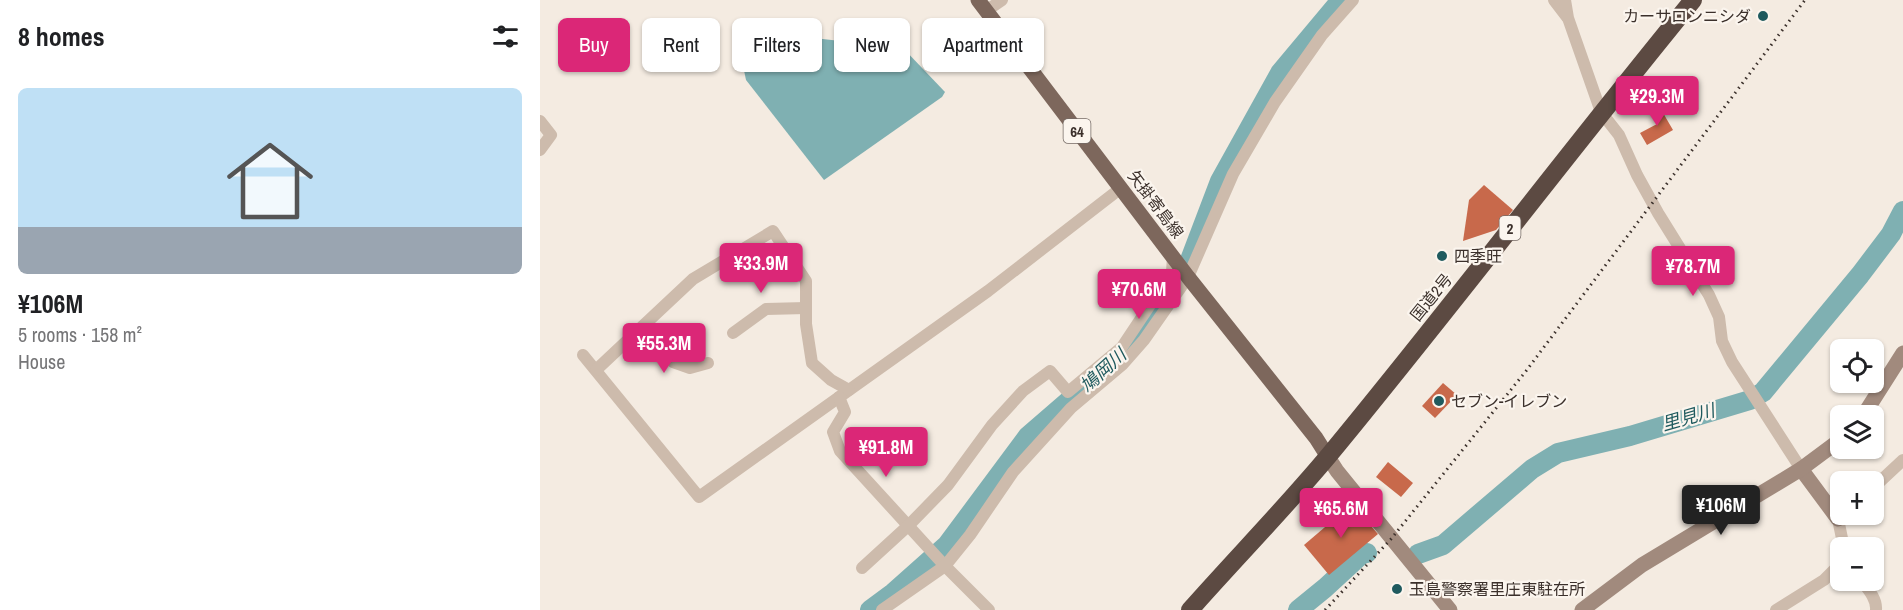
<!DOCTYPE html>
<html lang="en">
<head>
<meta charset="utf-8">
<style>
  :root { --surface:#fff; --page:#f6f6f6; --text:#202124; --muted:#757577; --line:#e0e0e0; --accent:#db2777 }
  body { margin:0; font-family:"Archivo Narrow","Noto Sans JP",sans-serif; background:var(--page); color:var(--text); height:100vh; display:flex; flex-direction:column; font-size:22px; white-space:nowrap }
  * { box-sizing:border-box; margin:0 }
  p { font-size:20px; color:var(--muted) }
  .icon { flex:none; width:33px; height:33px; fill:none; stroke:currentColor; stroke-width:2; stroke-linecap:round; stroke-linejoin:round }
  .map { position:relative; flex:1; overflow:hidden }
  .details { display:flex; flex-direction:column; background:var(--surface); width:540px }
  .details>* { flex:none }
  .guide { position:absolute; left:18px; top:18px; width:570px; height:54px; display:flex; gap:12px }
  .controls { position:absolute; left:1290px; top:339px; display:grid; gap:12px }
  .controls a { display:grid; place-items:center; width:54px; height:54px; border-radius:9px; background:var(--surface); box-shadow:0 2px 4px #0004; font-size:30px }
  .price { position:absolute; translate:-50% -51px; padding:0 14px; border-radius:6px; background:var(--accent); color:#fff; font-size:20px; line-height:39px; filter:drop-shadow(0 2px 3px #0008) }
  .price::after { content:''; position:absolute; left:50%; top:36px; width:18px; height:14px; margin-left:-9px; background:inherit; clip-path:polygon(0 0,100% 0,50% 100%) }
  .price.current { background:#222; color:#fff }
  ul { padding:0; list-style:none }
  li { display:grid; align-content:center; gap:12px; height:318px; padding:0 18px }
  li+li { border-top:2px solid var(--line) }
  li span { display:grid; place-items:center; height:186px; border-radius:9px; color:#555 }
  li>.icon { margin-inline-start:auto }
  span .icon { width:108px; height:108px; fill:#fffc; stroke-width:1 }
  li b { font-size:26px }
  h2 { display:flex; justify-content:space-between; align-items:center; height:72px; padding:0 18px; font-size:26px }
  .pill { padding:0 21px; border-radius:9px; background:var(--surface); box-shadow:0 2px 4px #0004; font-size:21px; line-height:54px }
  .pill.current { background:var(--accent); color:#fff }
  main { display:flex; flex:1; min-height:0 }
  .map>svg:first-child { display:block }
  .water { fill:#7fb0b2 }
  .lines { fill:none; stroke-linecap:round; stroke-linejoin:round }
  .river { stroke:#7fb0b2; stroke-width:20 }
  .building { fill:#c8694b }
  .street { stroke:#cdbbac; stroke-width:12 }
  .secondary { stroke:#a18a7d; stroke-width:15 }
  .primary { stroke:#7d675c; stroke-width:15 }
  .highway { stroke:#5c4a42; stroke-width:18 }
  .rail { stroke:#3b302b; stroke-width:3; stroke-dasharray:1.5 4.5; stroke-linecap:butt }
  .poi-dot { fill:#1f5a5e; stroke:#fbf5ee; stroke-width:2 }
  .labels { text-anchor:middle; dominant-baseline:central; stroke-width:4.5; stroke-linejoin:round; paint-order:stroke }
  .shield { fill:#fbf5ee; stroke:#756b66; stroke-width:1.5 }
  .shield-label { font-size:15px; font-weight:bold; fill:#3b302b }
  .poi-label { font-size:16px; fill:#3b302b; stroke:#fbf5ee; text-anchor:start }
  .street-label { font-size:16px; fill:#3b302b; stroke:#fbf5ee }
  .water-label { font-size:18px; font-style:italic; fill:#1f5a5e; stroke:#fbf5ee }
</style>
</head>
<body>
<main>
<section class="details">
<h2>8 homes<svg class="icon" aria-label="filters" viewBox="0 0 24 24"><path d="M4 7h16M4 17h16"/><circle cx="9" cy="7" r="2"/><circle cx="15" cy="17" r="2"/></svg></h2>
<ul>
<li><span style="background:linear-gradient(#bfe0f5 75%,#9aa5b1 0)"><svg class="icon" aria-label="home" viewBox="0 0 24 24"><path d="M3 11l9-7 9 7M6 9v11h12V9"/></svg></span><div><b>¥106M</b><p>5 rooms · 158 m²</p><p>House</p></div></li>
</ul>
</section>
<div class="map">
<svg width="1363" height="610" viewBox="0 0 1363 610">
  <rect width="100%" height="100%" fill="#f4ebe1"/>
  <!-- water -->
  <polygon class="water" points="238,34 363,48 405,92 402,97 284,180 206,80 201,56 221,37"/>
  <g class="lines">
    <!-- river -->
    <g class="river">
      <polyline points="878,554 903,545 992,469 1018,453 1090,436 1210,400 1223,392 1320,275 1351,234 1363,211"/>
      <polyline points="330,610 353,593 407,545 488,436 584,353 650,260 680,181 740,73 801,0"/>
      <polyline points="758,610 785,588 822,554 827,553"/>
    </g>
  </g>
  <!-- building -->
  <g class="building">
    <polygon points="1119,106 1133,130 1107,145 1100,133 1117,124 1110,111"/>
    <polygon points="944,185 973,210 956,230 923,241 929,200"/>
    <polygon points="903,383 917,395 895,418 882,406"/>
    <polygon points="848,462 873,483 861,497 836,477"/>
    <polygon points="812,504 838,534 789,575 764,545"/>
  </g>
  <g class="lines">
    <!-- street -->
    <g class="street">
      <polyline points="1014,0 1027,17"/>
      <polyline points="1025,0 1028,18 1061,112 1079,135 1097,175 1118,213 1169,295 1179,317 1182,341 1192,362 1261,469"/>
      <polyline points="446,11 462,0"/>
      <polyline points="0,121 11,135 0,150"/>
      <polyline points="103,326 126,351 133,362 150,368 168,363"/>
      <polyline points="193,333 226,309 266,308"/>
      <polyline points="43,355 159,497 448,291 581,188"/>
      <polyline points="56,370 153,279 233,231 266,281 266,324 272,363 291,380 309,390"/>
      <polyline points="299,397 305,412 293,432 300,451 405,566 449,610"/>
      <polyline points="1334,487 1363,460"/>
      <polyline points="1303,514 1298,519 1304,548"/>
      <polyline points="322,568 369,525 408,485 452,425 483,391 510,371 528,392 582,347 632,272 633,256"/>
      <path d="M1321,580c7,9 16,19 15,30"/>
      <polyline points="342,610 405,566 430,535 473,472 531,408 582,365 604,340 648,277 693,174 735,102 782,35 813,0"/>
      <polyline points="1236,610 1284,580 1300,564"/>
    </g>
    <!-- secondary -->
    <g class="secondary">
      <polyline points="1323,416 1363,353"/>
      <polyline points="788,457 797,471 910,610"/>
      <polyline points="1261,469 1298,519"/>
      <polyline points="1042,610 1102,565 1261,469 1300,440"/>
    </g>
    <!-- primary -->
    <polyline class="primary" points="438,0 648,277 776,438 788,457"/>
    <!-- highway -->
    <path class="highway" d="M650,610c46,-52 95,-102 140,-156 123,-149 240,-304 363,-454"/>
    <!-- rail -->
    <polyline class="rail" points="785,610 851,539 986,371 1265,0"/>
  </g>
  <!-- markers -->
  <g class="poi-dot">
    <circle cx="1223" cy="16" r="6"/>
    <circle cx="902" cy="256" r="6"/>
    <circle cx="899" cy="401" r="6"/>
    <circle cx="857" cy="589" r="6"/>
  </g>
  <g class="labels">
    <!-- shield labels -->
    <g class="shield">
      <rect x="523.5" y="119" width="27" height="24" rx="4.5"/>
      <rect x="959.5" y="216" width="21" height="24" rx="4.5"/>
    </g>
    <g class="shield-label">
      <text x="537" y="131">64</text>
      <text x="970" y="228">2</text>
    </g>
    <!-- poi labels -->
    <g class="poi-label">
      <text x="1211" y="16" text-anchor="end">カーサロンニシダ</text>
      <text x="914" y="256">四季旺</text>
      <text x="911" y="401">セブン-イレブン</text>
      <text x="869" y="589">玉島警察署里庄東駐在所</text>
    </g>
    <!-- street labels -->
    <g class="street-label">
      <text transform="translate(616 204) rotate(53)">矢掛寄島線</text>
      <text transform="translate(891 297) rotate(-51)">国道2号</text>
    </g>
    <!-- water labels -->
    <g class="water-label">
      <text transform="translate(563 370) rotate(-42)">鳩岡川</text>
      <text transform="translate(1148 417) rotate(-16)">里見川</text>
    </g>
  </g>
</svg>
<div class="controls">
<a><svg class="icon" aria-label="locate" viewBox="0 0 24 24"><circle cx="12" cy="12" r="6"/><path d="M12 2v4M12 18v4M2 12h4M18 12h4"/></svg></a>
<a><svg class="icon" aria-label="layers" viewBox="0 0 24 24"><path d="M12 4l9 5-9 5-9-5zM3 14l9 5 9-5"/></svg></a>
<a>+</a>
<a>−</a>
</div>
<b class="price" style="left:1117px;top:127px">¥29.3M</b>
<b class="price" style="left:221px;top:294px">¥33.9M</b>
<b class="price" style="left:1153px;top:297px">¥78.7M</b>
<b class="price" style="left:599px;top:320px">¥70.6M</b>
<b class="price" style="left:124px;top:374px">¥55.3M</b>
<b class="price" style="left:346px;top:478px">¥91.8M</b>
<b class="price current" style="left:1181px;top:536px">¥106M</b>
<b class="price" style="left:801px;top:539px">¥65.6M</b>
<div class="guide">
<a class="pill current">Buy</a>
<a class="pill">Rent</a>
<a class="pill">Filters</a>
<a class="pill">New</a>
<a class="pill">Apartment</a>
</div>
</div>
</main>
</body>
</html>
